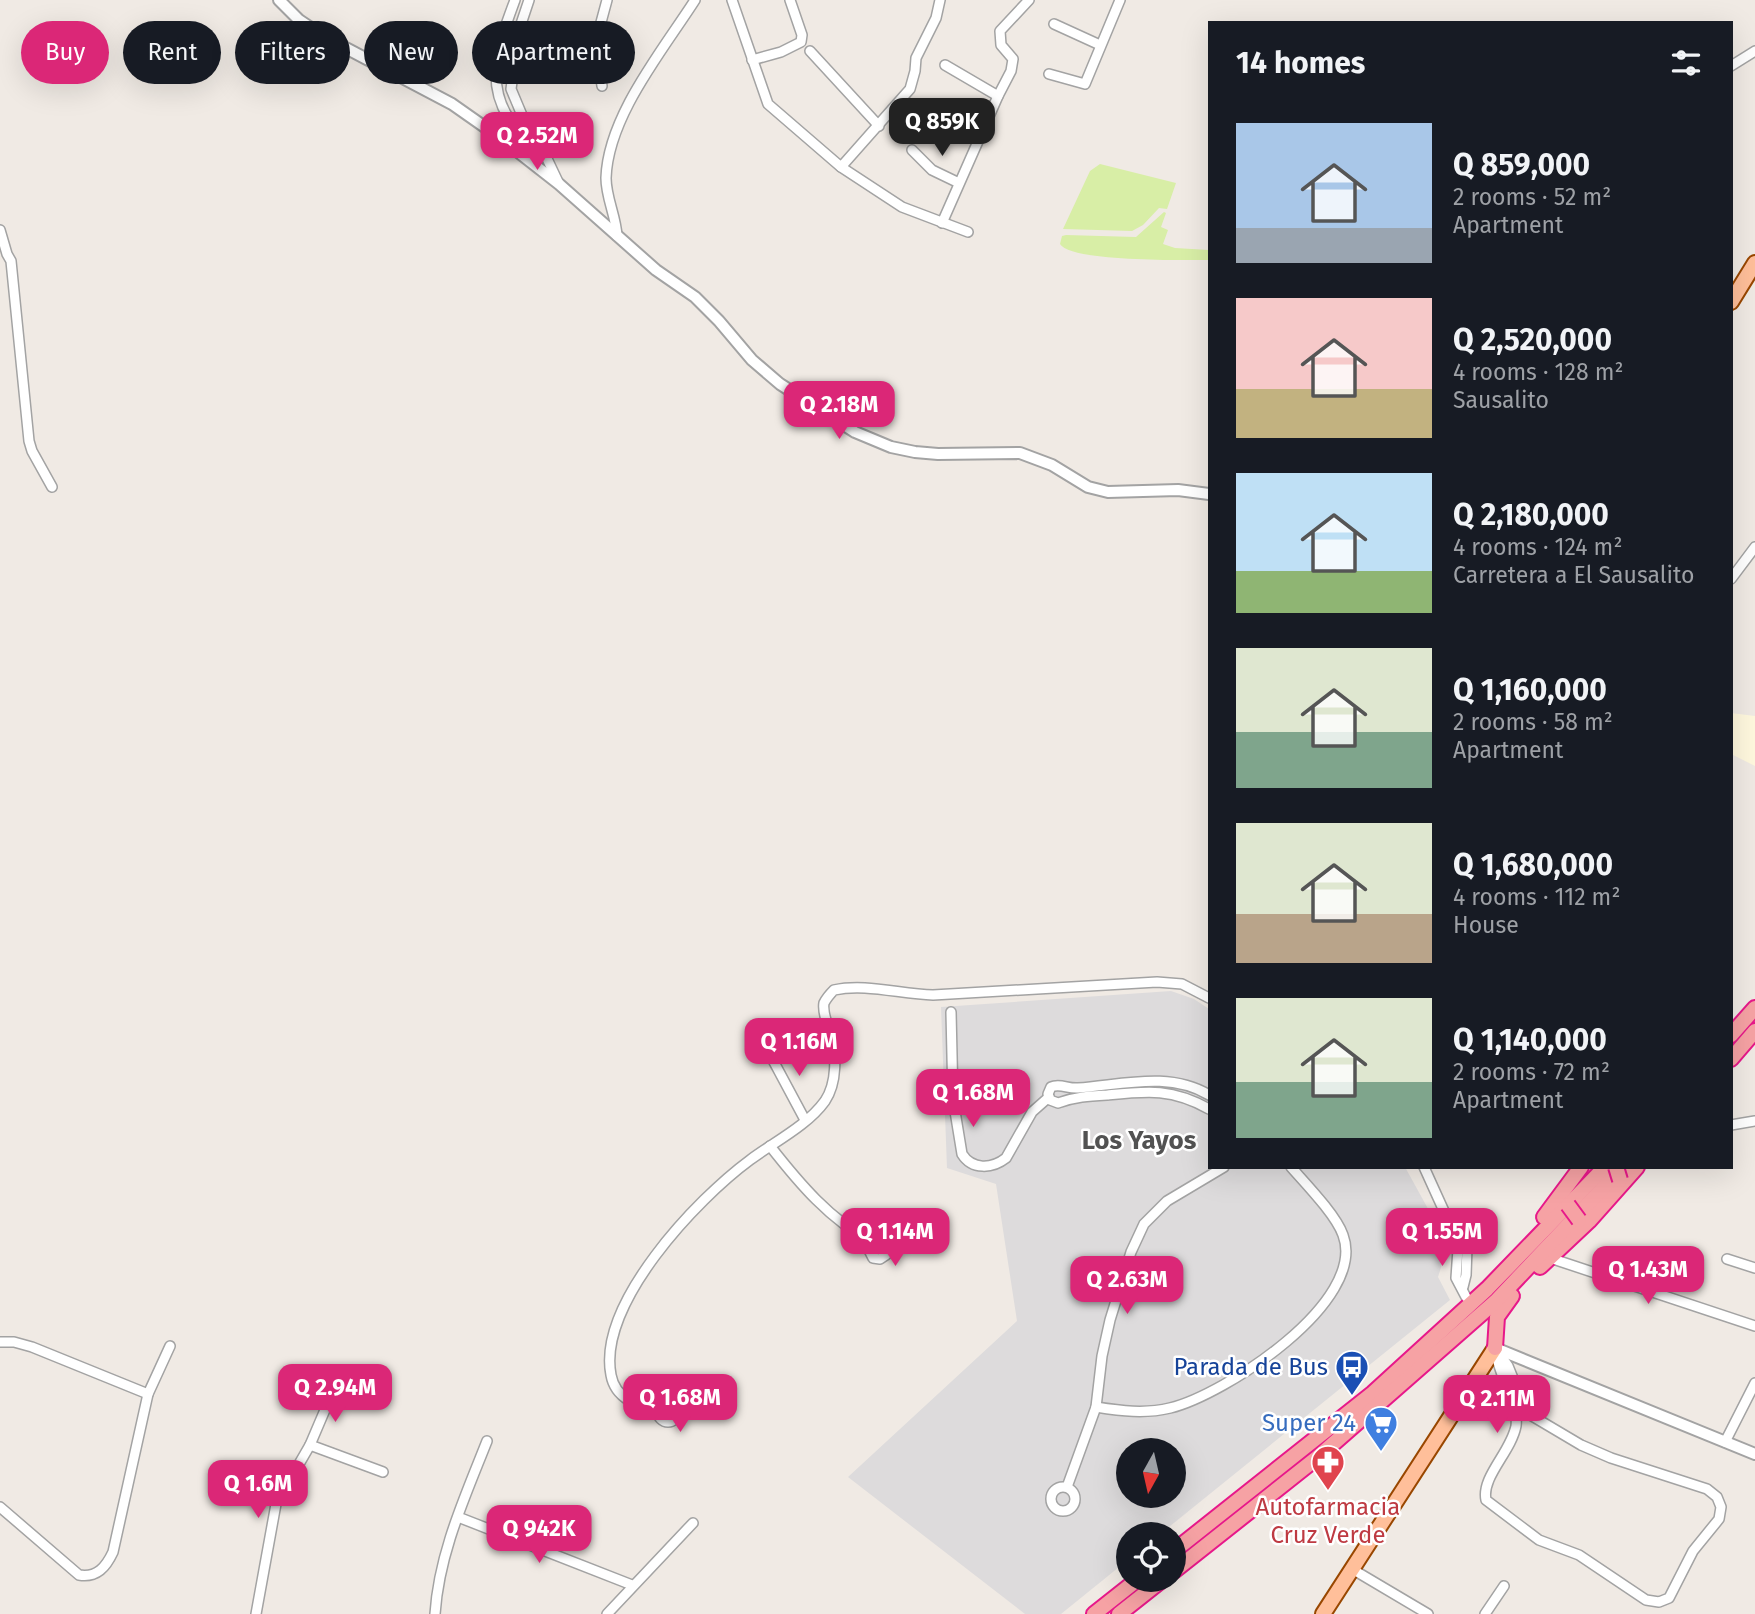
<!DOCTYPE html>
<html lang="en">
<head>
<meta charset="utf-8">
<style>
  :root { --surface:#171b24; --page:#20242c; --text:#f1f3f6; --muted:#9ea1a6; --accent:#db2777 }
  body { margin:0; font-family:"Fira Sans",sans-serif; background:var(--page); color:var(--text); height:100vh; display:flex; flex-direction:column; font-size:26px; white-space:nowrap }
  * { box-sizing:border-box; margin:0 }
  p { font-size:23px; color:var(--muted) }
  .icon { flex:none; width:38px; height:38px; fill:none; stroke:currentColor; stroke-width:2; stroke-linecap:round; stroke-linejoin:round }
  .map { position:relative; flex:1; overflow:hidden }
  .panel { position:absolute; left:1208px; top:21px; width:525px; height:1148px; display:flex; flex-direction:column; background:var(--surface); border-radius:0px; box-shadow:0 7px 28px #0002 }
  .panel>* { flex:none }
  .hud { position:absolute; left:21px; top:21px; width:665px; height:63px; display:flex; gap:14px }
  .needle { width:46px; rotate:188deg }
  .controls { position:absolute; left:1116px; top:1438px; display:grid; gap:14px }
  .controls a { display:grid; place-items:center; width:70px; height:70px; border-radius:50%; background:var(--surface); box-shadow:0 7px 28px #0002; font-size:35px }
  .price { position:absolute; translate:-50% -60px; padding:0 16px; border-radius:14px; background:var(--accent); color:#fff; font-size:23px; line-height:46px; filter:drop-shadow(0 2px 4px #0008) }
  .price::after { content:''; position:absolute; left:50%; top:42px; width:21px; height:16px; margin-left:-10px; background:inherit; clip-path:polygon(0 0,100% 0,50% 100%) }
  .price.current { background:#222; color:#fff }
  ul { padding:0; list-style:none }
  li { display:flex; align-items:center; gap:21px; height:175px; padding:0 28px }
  li span { display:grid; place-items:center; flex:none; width:196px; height:140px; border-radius:0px; color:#555 }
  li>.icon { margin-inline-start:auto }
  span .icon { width:84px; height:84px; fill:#fffc; stroke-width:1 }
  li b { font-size:30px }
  h2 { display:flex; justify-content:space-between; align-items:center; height:84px; padding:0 28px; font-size:30px }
  .pill { padding:0 24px; border-radius:32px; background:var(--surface); box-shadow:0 7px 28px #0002; font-size:24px; line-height:63px }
  .pill.current { background:var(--accent); color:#fff }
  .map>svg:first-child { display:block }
  .residential { fill:#dddbdc; fill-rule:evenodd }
  .education { fill:#fff8de }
  .grass { fill:#d8eea6 }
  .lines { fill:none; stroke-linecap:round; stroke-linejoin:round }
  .minor-casing { stroke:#a3a3a3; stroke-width:12 }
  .tertiary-casing { stroke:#a3a3a3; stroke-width:14 }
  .primary-casing { stroke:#994700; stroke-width:18 }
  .trunk-casing { stroke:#e7188a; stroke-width:18 }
  .minor { stroke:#fff; stroke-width:9 }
  .tertiary { stroke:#fff; stroke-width:10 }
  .primary { stroke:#ffbf9a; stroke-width:14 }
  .trunk { stroke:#f6a2a4; stroke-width:14 }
  .trunk-bridge-casing { stroke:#e7188a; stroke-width:18; stroke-linecap:butt }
  .trunk-bridge { stroke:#f6a2a4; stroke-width:14 }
  .labels { text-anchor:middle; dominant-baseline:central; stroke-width:5; stroke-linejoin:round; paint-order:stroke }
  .transit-label { font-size:24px; fill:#164399; stroke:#fff; text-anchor:end }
  .shop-label { font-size:24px; fill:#366cbe; stroke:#fff; text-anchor:end }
  .health-label { font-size:24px; fill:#be3a42; stroke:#fff }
  .neighbourhood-label { font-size:26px; font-weight:bold; fill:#525252; stroke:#fff }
</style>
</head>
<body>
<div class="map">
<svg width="1755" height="1614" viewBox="0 0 1755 1614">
  <rect width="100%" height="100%" fill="#f0eae4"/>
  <!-- residential -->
  <path class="residential" d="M1171,991l23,8 15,10v158h196l43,78 -10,32 12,23 -291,235h-30v24l-68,55h-36l-177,-137 169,-156 -21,-137 -49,-16 -6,-161zM1129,1451h45v45h-45z"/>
  <!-- education -->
  <polygon class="education" points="1731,713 1755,716 1755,766 1731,754"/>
  <!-- grass -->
  <g class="grass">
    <polygon points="1100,164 1176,183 1167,209 1159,208 1143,225 1132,231 1063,229 1090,171"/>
    <path d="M1164,212l2,1 -5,14 7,3 -5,14 12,4 34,2v10c-24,0 -139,2 -149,-16l2,-8 4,-1 70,2z"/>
  </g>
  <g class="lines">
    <defs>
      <g id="minor">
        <path d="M515,0c-14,38 -31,79 -7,117 6,9 16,16 24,23"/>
        <polyline points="529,0 519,30 511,89 524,120 542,148 559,184"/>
        <polyline points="732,0 768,104 841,167 910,89 915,71 916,58 936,18 940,0"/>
        <polyline points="1054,24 1100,45"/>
        <polyline points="810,51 879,126"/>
        <polyline points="752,60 781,52 801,42 802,35 790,0"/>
        <polyline points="945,65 998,96"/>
        <polyline points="1731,66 1755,51"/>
        <polyline points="1049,74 1085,84 1120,0"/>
        <polyline points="602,86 596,41 607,0"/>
        <polyline points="912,150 932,170 959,183"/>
        <polyline points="841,167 902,207 968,232"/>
        <polyline points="942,223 998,96 1011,71 1013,59 1001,45 1000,31 1029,0"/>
        <polyline points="0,230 7,254 11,261 29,441 32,451 52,487"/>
        <path d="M617,236c-1,-20 -11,-38 -11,-58 2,-62 57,-128 89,-178"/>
        <polyline points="1731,579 1755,547"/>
        <path d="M951,1012l2,87 9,55c10,16 30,15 44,4l26,-46 17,-15"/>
        <polyline points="767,1049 805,1120"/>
        <path d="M1209,1095c-40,-24 -87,-10 -131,-7 -10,1 -18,-5 -27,-1l-3,7 2,6 8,3c16,-6 31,-7 49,-8 40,-4 65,-7 102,14"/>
        <polyline points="1731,1125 1755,1121"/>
        <path d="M770,1146c29,37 60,74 102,96l6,-2 7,2 3,7 -2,6 -6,4 -7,-1 -5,-10 4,-6"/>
        <polyline points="1424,1167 1448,1220 1448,1231 1458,1249 1456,1278 1466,1297"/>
        <polyline points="1448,1220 1453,1221 1467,1247 1466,1275 1463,1287"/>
        <polyline points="1550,1258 1755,1326"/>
        <polyline points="1727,1259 1755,1268"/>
        <polyline points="0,1342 14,1342 32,1347 148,1394"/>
        <path d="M1495,1348l13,18 19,47 54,32 30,13 96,31 10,8 4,10 -2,12 -26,32 -24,47 -10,4 -13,-2 -67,-45 -40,-15 -53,-40c-5,-23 25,-48 30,-74 3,-23 -19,-52 -21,-78z"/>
        <circle cx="668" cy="1412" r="10"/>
        <path d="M1096,1407c25,4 49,7 74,1 54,-13 198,-106 173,-173 -7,-20 -37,-51 -52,-68"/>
        <path d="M659,1409c-21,-1 -44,-11 -48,-34 -14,-71 86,-176 139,-215 24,-18 57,-34 75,-59 12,-18 12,-47 5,-67 -2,-10 -8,-21 -6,-31 2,-4 7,-10 10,-13 31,-7 66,4 99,5l224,-13 25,2 27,14"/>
        <polyline points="1725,1442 1755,1383"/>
        <polyline points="310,1445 383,1472"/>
        <circle cx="1063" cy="1499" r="12"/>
        <polyline points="1067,1487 1096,1407 1102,1356 1110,1320 1131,1252 1144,1224 1167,1201 1224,1167"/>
        <path d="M0,1507l79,68c18,3 27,-8 34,-23l35,-158 22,-48"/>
        <polyline points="458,1517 632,1585"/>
        <polyline points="1352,1569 1428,1614"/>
        <polyline points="256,1614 276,1504 310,1445 333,1391"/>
        <path d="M435,1614c4,-61 30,-117 52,-173"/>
        <polyline points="607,1614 693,1523"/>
        <polyline points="1485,1614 1504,1586"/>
      </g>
      <g id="tertiary">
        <polyline points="279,0 299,20 323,36 452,104 499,137 559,184 656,270 695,297 719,321 752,360 780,384 855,432 891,447 915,452 938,454 1020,453 1052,465 1088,487 1108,492 1178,490 1209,494"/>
        <polyline points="499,137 509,129 512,121"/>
        <polyline points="1495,1348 1755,1454"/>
      </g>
      <g id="primary">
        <polyline points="1731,302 1755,263"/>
        <polyline points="1323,1614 1495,1348"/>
      </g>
      <g id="trunk">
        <polyline points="1731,1035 1755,1008"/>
        <polyline points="1731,1059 1755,1031"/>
        <polyline points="1544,1217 1581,1167"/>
        <polyline points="1540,1267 1589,1221 1637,1167"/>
        <polyline points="1495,1348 1497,1317 1512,1296"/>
        <polyline points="1174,1551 1373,1393 1487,1289 1605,1167"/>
        <polyline points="1174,1571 1318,1457 1496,1301 1623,1167"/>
        <polyline points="1094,1614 1137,1580"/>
        <polyline points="1119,1614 1162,1580"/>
      </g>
    </defs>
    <!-- minor casing -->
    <use href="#minor" class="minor-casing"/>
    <!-- tertiary casing -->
    <use href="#tertiary" class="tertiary-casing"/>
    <!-- primary casing -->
    <use href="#primary" class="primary-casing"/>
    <!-- trunk casing -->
    <use href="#trunk" class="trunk-casing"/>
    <!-- minor -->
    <use href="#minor" class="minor"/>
    <!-- tertiary -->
    <use href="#tertiary" class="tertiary"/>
    <!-- primary -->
    <use href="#primary" class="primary"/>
    <!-- trunk -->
    <use href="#trunk" class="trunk"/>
    <defs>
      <g id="trunk-bridge">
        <polyline points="1616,1167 1620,1180"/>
        <polyline points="1568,1205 1579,1220"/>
      </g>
    </defs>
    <!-- trunk-bridge casing -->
    <use href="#trunk-bridge" class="trunk-bridge-casing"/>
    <!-- trunk-bridge -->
    <use href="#trunk-bridge" class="trunk-bridge"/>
  </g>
  <!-- icons -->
  <defs>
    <symbol id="bus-pin" viewBox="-11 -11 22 30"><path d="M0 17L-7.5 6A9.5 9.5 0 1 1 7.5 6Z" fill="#1a4fb4" stroke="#fff"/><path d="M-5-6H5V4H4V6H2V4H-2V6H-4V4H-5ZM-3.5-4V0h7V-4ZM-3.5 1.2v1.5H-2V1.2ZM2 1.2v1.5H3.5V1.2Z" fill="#fff"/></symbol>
    <symbol id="supermarket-pin" viewBox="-11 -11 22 30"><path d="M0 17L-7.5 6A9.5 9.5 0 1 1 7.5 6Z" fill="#3f7fe0" stroke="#fff"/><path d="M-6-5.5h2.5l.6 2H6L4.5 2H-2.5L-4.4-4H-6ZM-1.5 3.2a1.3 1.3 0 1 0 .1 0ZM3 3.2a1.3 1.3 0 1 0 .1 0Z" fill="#fff"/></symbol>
    <symbol id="pharmacy-pin" viewBox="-11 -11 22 30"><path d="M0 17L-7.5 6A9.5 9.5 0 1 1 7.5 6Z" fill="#e0444e" stroke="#fff"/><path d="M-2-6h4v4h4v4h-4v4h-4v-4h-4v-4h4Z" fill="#fff"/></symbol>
  </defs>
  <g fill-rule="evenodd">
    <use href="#bus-pin" x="1333" y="1348" width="38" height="52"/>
    <use href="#supermarket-pin" x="1362" y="1404" width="38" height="52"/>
    <use href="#pharmacy-pin" x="1309" y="1443" width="38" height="52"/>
  </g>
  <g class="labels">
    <!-- transit labels -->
    <g class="transit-label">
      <text x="1328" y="1367">Parada de Bus</text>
    </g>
    <!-- shop labels -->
    <g class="shop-label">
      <text x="1356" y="1423">Super 24</text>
    </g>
    <!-- health labels -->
    <g class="health-label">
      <text x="1328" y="1507">Autofarmacia<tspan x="1328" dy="28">Cruz Verde</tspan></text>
    </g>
    <!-- neighbourhood labels -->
    <g class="neighbourhood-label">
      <text x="1139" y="1140">Los Yayos</text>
    </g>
  </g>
</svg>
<div class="controls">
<a><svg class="needle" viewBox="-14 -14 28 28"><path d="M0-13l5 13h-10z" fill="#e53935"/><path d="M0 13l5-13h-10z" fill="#9ea1a6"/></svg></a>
<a><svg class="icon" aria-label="locate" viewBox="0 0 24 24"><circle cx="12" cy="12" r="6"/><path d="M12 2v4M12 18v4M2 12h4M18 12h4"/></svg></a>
</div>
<b class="price current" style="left:942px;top:158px">Q 859K</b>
<b class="price" style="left:537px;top:172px">Q 2.52M</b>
<b class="price" style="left:839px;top:441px">Q 2.18M</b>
<b class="price" style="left:799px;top:1078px">Q 1.16M</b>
<b class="price" style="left:973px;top:1129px">Q 1.68M</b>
<b class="price" style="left:895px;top:1268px">Q 1.14M</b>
<b class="price" style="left:1442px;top:1268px">Q 1.55M</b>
<b class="price" style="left:1648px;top:1306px">Q 1.43M</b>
<b class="price" style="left:1127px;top:1316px">Q 2.63M</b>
<b class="price" style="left:335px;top:1424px">Q 2.94M</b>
<b class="price" style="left:680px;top:1434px">Q 1.68M</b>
<b class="price" style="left:1497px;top:1435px">Q 2.11M</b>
<b class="price" style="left:258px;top:1520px">Q 1.6M</b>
<b class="price" style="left:539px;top:1565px">Q 942K</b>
<div class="hud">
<a class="pill current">Buy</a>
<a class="pill">Rent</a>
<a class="pill">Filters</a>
<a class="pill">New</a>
<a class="pill">Apartment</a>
</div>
<section class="panel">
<h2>14 homes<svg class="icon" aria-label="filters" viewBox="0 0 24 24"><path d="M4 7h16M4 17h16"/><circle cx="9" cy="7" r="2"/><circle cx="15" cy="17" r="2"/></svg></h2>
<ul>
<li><span style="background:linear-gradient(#a9c7e8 75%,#9aa5b1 0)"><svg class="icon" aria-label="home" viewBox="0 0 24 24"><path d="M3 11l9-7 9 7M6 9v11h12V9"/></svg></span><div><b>Q 859,000</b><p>2 rooms · 52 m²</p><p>Apartment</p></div></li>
<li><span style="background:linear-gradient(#f6c9c9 65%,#c2b280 0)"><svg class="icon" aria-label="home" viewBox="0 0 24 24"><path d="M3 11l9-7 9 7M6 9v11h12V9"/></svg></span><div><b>Q 2,520,000</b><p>4 rooms · 128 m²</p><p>Sausalito</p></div></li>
<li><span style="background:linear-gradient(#bfe0f5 70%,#8fb573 0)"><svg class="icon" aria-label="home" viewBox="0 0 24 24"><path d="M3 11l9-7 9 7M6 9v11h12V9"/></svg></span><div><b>Q 2,180,000</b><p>4 rooms · 124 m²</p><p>Carretera a El Sausalito</p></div></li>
<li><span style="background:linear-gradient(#dfe7d0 60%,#7fa58c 0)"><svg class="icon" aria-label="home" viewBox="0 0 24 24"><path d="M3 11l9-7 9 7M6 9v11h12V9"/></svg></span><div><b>Q 1,160,000</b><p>2 rooms · 58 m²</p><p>Apartment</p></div></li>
<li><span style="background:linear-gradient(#dfe7d0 65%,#b9a48a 0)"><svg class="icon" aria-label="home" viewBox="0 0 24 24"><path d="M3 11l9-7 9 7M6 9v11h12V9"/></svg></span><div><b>Q 1,680,000</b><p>4 rooms · 112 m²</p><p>House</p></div></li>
<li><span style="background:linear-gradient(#dfe7d0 60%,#7fa58c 0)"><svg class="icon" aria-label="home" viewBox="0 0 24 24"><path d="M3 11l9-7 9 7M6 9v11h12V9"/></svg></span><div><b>Q 1,140,000</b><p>2 rooms · 72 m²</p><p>Apartment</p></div></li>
</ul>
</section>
</div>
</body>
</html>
